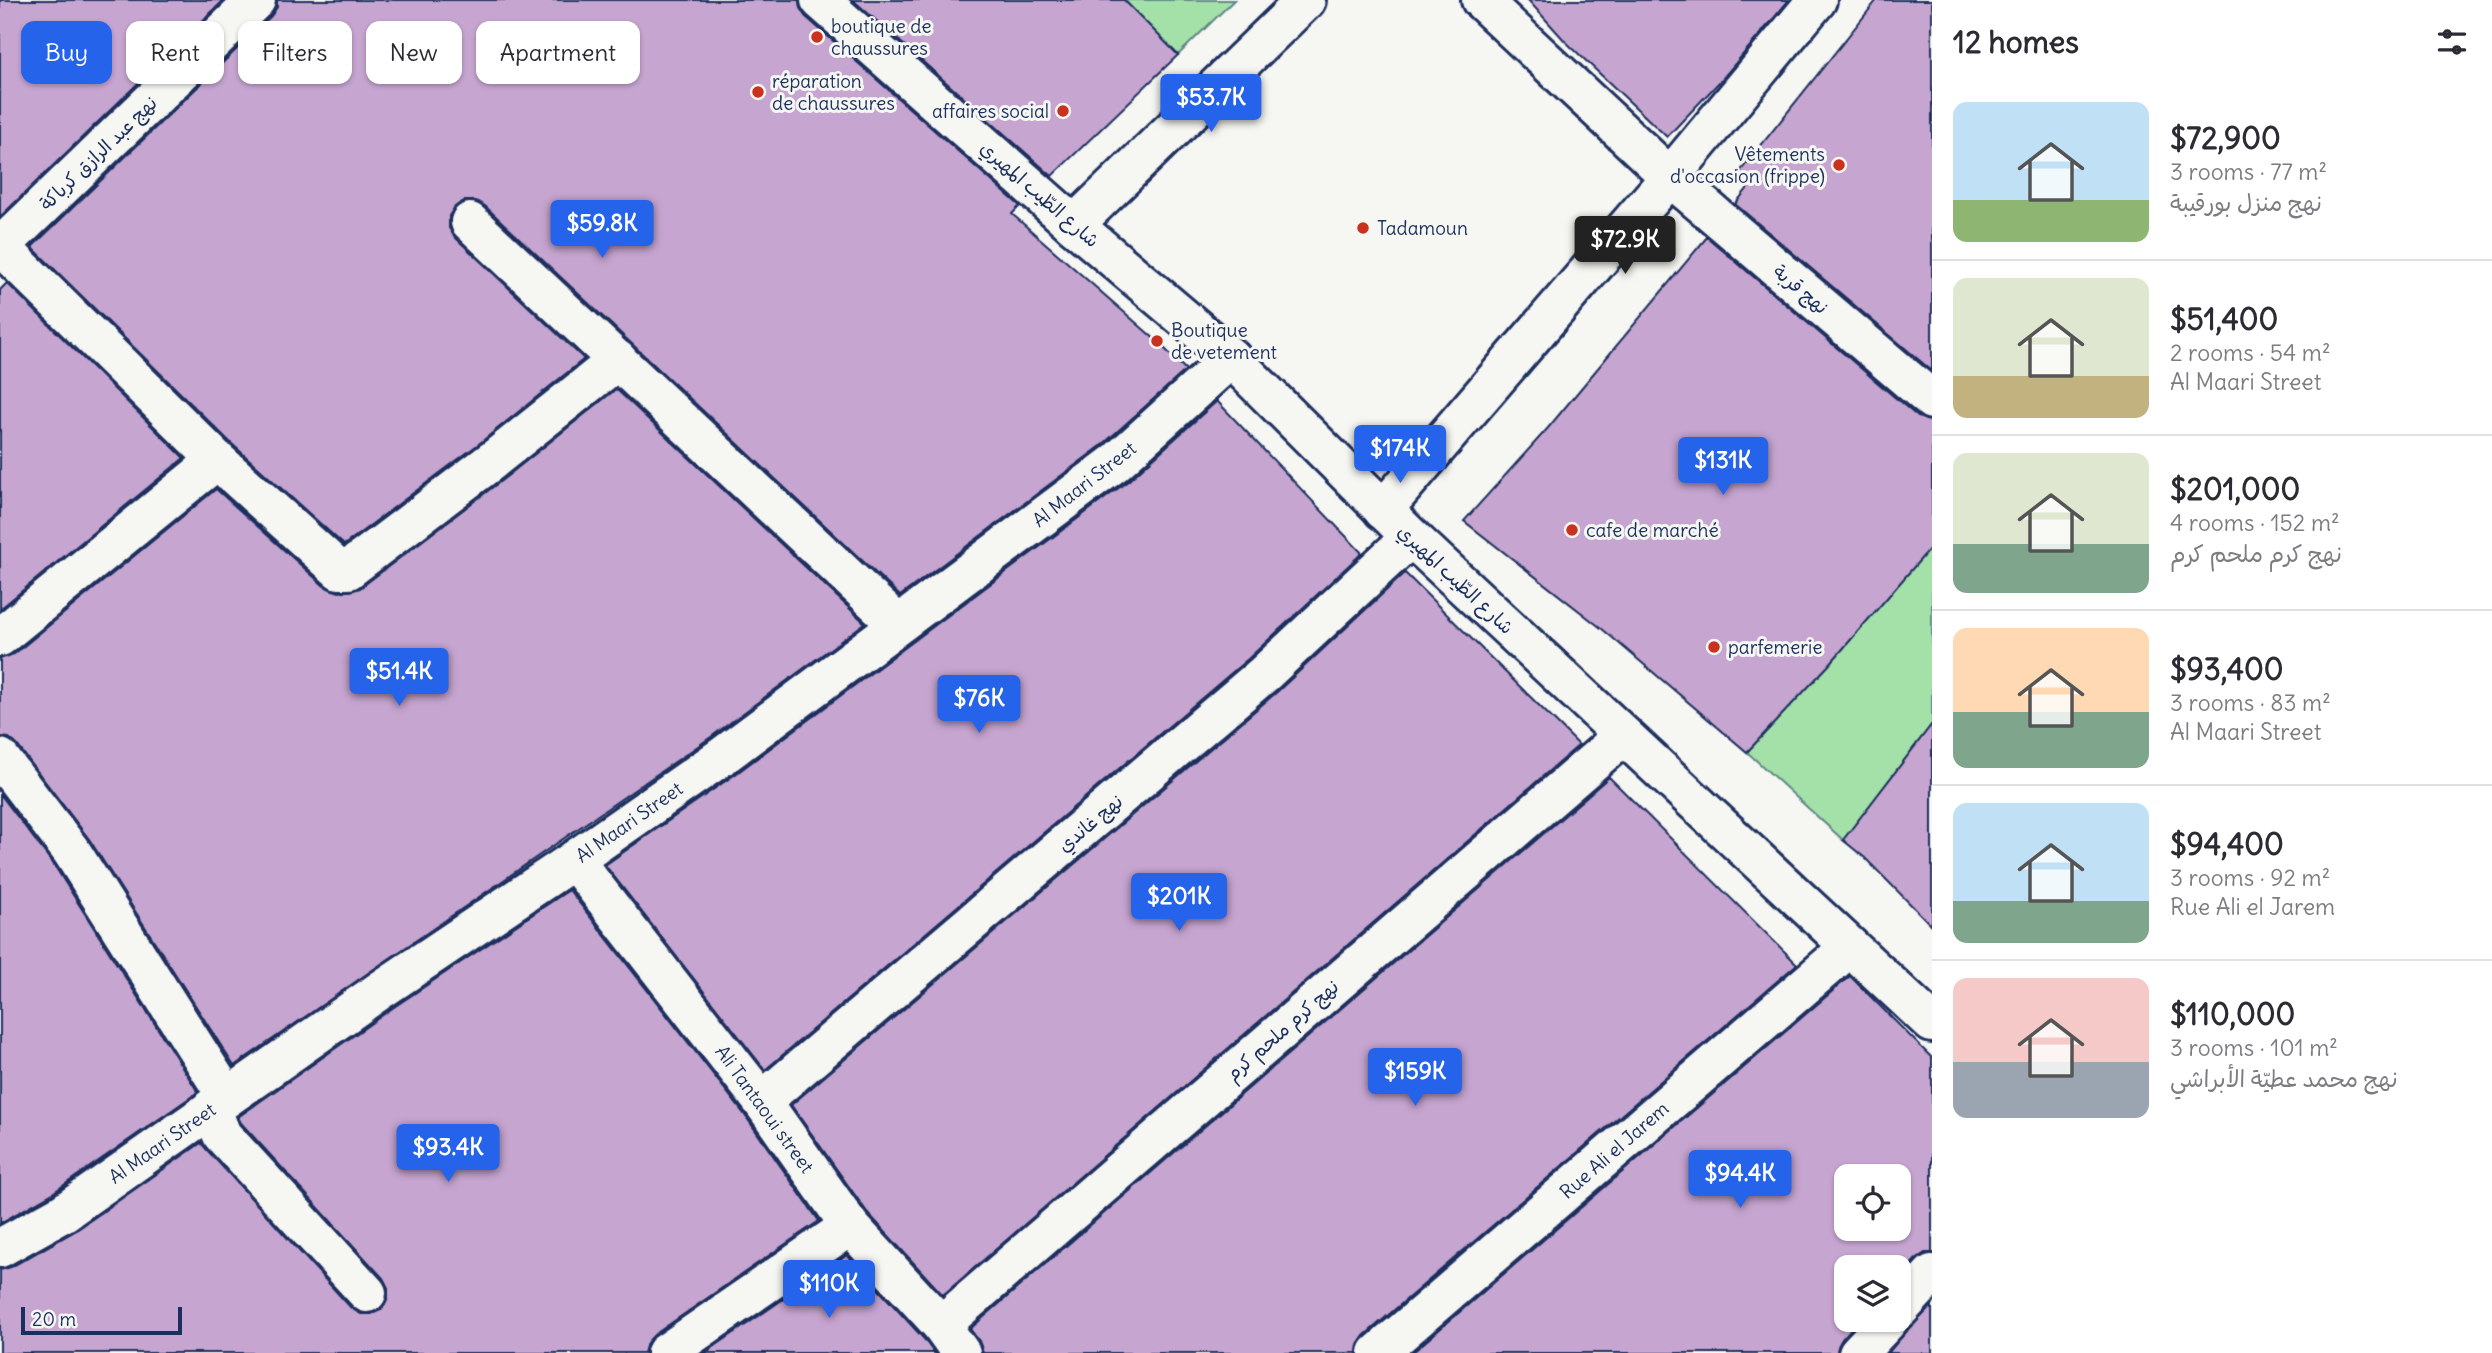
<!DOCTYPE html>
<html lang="en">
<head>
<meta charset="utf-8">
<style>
  :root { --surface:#fff; --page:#f2f2f3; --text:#2b2b33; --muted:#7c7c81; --line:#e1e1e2; --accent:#2563eb }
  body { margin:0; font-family:Delius,"Playpen Sans Arabic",sans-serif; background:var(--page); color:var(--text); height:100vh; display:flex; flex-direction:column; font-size:26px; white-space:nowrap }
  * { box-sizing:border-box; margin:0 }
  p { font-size:23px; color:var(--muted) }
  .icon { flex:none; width:38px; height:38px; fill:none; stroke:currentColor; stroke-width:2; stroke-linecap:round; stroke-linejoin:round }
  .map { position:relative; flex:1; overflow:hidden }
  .sheet { display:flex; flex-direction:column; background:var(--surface); width:560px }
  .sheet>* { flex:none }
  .guide { position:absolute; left:21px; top:21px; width:665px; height:63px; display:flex; gap:14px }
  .buttons { position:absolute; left:1834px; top:1164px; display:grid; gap:14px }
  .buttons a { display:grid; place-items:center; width:77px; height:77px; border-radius:14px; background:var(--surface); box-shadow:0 2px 5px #0004; font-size:35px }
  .scale { position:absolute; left:21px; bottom:18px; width:161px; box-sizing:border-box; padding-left:7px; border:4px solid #1b2f5e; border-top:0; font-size:19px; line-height:24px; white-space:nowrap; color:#1b2f5e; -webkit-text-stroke:5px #f6f6f2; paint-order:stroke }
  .price { position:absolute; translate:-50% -60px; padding:0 16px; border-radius:7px; background:var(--accent); color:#fff; font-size:23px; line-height:46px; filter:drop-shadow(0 2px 4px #0008) }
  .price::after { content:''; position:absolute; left:50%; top:42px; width:21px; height:16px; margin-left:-10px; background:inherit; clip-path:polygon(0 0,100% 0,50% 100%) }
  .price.current { background:#222; color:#fff }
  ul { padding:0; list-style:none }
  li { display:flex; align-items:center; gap:21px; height:175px; padding:0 21px }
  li+li { border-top:2px solid var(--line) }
  li span { display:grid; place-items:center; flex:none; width:196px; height:140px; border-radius:14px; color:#555 }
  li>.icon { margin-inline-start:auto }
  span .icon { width:84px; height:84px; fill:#fffc; stroke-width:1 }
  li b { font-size:30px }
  h2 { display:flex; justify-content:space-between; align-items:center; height:84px; padding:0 21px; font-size:30px }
  .tag { padding:0 24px; border-radius:14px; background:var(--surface); box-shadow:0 2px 5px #0004; font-size:24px; line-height:63px }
  .tag.current { background:var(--accent); color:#fff }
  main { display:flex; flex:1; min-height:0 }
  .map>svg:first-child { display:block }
  .green { fill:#a3e1a9; stroke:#5f8884; stroke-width:2 }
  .building { fill:#c6a5d0; stroke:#1b2f5e; stroke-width:2; fill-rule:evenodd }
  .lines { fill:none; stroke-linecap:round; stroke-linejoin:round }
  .pedestrian-casing { stroke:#1b2f5e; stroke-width:44 }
  .minor-casing { stroke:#1b2f5e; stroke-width:44 }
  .tertiary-casing { stroke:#1b2f5e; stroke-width:44 }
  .pedestrian { stroke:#f6f6f2; stroke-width:38 }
  .minor { stroke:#f6f6f2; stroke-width:38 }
  .tertiary { stroke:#f6f6f2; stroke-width:38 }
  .poi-dot { fill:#c8321e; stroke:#f6f6f2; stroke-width:2.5 }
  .labels { text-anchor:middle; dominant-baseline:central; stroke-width:6; stroke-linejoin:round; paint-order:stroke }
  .poi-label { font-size:19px; fill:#1b2f5e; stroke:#f6f6f2; text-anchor:start }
  .street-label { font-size:19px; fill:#1b2f5e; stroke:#f6f6f2 }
</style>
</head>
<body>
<main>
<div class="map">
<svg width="1932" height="1353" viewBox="0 0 1932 1353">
  <rect width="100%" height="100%" fill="#f6f6f2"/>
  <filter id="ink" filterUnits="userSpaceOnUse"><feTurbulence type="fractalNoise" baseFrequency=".0143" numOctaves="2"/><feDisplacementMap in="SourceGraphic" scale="14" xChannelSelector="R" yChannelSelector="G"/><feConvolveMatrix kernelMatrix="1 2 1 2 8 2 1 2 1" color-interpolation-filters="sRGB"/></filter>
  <g filter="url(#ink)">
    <!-- green -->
    <g class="green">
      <polygon points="1124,0 1234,0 1178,55"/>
      <polygon points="1932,546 1932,724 1843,840 1747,752 1828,666"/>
    </g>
    <!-- building -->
    <g class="building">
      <polygon points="0,0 224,0 0,217"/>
      <polygon points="277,0 799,0 800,8 805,16 1020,206 1012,214 1157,341 1186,370 1101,446 900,596 485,206 476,201 464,201 455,207 449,216 449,228 455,237 584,359 480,443 344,545 232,444 32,247 271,16 277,7"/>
      <polygon points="853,0 1124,0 1178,55 1052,176"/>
      <polygon points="1528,0 1789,0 1723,78 1667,137 1565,41"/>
      <polygon points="1877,0 1932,0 1932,371 1735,204 1748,188 1735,178"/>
      <polygon points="1707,237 1918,417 1932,421 1932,546 1828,666 1747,752 1601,628 1464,521 1548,428"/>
      <polygon points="7,283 184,458 0,609 0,290"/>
      <polygon points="616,389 865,623 711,737 234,1066 89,839 17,745 9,738 0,737 0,658 14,654 216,489 324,586 339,592 360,588 506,477"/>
      <polygon points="1217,401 1362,553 1249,658 765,1070 605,865 737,773 1128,481"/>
      <polygon points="1405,573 1579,745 943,1295 867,1212 791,1105 1278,691"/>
      <polygon points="1932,724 1932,926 1865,858 1843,840"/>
      <polygon points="1609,777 1797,964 1364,1336 1358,1345 1357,1353 983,1353 979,1341 970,1329"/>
      <polygon points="0,794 54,865 198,1092 51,1194 0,1223"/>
      <polygon points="569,890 744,1114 819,1221 654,1335 647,1343 644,1353 0,1353 0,1270 11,1267 75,1231 201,1143 351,1308 361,1314 371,1314 381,1310 388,1299 388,1288 383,1278 241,1123 238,1117 394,1007"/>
      <path d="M1850,976l82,82v195h-7l-9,6 -17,19v-11h-53v53h13l-17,19 -5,14h-425zM1846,1176h53v52h-53z"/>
      <polygon points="847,1255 924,1339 934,1353 705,1353"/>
      <polygon points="1932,1306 1932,1353 1888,1353 1908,1329"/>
    </g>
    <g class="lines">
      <defs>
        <polyline id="pedestrian" points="211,1108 222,1135 367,1293"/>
        <g id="minor">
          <polyline points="1481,0 1670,177 1932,400"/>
          <polyline points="470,222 898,624"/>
          <polyline points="1074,225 1306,0"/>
          <polyline points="0,246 217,460 339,570 348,570 493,460 618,360"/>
          <polyline points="0,247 256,0"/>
          <polyline points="1383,510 1670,177 1817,0"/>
          <polyline points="0,637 217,460"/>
          <polyline points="0,758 72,852 227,1097"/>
          <polyline points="574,860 762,1101 850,1226 941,1325 961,1353"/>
          <polyline points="762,1101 1264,674 1411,537"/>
          <polyline points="0,1248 63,1213 382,989 574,860 724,755 1115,463 1231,358"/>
          <polyline points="1899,1310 1932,1274"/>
          <polyline points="941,1325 1623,736"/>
          <polyline points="666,1353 850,1226"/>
          <polyline points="1378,1353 1850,947"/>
          <polyline points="1858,1353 1889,1320"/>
        </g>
        <polyline id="tertiary" points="820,0 1074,225 1231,358 1411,537 1932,1023"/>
      </defs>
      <!-- pedestrian casing -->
      <use href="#pedestrian" class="pedestrian-casing"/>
      <!-- minor casing -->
      <use href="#minor" class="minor-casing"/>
      <!-- tertiary casing -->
      <use href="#tertiary" class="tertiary-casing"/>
      <!-- pedestrian -->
      <use href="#pedestrian" class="pedestrian"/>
      <!-- minor -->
      <use href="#minor" class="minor"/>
      <!-- tertiary -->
      <use href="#tertiary" class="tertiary"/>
    </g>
  </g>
  <!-- markers -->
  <g class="poi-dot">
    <circle cx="817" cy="37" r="7"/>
    <circle cx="758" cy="92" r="7"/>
    <circle cx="1063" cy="111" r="7"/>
    <circle cx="1839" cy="165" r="7"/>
    <circle cx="1363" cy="228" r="7"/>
    <circle cx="1157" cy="341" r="7"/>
    <circle cx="1572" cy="530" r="7"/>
    <circle cx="1714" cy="647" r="7"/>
  </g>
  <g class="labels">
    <!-- poi labels -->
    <g class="poi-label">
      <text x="831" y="26">boutique de<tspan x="831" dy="22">chaussures</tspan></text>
      <text x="772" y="81">réparation<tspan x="772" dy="22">de chaussures</tspan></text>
      <text x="1049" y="111" text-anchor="end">affaires social</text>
      <text x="1825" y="154" text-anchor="end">Vêtements<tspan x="1825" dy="22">d'occasion (frippe)</tspan></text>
      <text x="1377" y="228">Tadamoun</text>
      <text x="1171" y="330">Boutique<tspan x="1171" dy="22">de vetement</tspan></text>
      <text x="1586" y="530">cafe de marché</text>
      <text x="1728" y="647">parfemerie</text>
    </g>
    <!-- street labels -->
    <g class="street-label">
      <text transform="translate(98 153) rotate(-44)">نهج عبد الرازق كرباكة</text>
      <text transform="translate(1040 194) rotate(41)">شارع الطّيب المهيري</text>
      <text transform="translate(1801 289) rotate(40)">نهج قربة</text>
      <text transform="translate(1084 484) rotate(-38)">Al Maari Street</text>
      <text transform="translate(1456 579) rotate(43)">شارع الطّيب المهيري</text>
      <text transform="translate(629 822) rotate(-35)">Al Maari Street</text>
      <text transform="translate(1090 823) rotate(-40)">نهج غاندي</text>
      <text transform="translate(1282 1030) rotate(-41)">نهج كرم ملحم كرم</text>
      <text transform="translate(765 1109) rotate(54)">Ali Tantaoui street</text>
      <text transform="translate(162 1143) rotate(-35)">Al Maari Street</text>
      <text transform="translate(1614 1150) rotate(-41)">Rue Ali el Jarem</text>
    </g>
  </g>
</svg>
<div class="buttons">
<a><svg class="icon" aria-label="locate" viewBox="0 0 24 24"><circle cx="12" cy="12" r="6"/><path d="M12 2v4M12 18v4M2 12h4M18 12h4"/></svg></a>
<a><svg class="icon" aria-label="layers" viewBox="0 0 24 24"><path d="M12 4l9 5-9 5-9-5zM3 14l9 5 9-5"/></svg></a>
</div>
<div class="scale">20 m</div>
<b class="price" style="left:1211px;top:134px">$53.7K</b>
<b class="price" style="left:602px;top:260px">$59.8K</b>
<b class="price current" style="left:1625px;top:276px">$72.9K</b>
<b class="price" style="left:1400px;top:485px">$174K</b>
<b class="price" style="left:1723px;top:497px">$131K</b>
<b class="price" style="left:399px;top:708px">$51.4K</b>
<b class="price" style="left:979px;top:735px">$76K</b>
<b class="price" style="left:1179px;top:933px">$201K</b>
<b class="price" style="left:1415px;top:1108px">$159K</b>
<b class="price" style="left:448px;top:1184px">$93.4K</b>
<b class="price" style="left:1740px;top:1210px">$94.4K</b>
<b class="price" style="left:829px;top:1320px">$110K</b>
<div class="guide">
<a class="tag current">Buy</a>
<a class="tag">Rent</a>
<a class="tag">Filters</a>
<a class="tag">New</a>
<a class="tag">Apartment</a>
</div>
</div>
<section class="sheet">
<h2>12 homes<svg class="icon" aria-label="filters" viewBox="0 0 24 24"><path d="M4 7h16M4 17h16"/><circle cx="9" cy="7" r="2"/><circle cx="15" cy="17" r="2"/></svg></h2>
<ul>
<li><span style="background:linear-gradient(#bfe0f5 70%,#8fb573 0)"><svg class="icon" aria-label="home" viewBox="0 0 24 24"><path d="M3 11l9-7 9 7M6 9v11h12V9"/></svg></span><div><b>$72,900</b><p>3 rooms · 77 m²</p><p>نهج منزل بورقيبة</p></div></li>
<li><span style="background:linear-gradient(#dfe7d0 70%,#c2b280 0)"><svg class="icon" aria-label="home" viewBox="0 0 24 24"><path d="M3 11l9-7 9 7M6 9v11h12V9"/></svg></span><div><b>$51,400</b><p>2 rooms · 54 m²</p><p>Al Maari Street</p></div></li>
<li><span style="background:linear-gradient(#dfe7d0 65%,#7fa58c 0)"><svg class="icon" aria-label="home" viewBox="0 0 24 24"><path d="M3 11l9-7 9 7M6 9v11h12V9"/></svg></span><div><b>$201,000</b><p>4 rooms · 152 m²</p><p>نهج كرم ملحم كرم</p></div></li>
<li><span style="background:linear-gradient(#ffd9b3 60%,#7fa58c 0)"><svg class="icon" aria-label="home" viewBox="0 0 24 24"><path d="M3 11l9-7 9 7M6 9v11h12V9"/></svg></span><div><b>$93,400</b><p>3 rooms · 83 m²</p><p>Al Maari Street</p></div></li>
<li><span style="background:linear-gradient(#bfe0f5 70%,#7fa58c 0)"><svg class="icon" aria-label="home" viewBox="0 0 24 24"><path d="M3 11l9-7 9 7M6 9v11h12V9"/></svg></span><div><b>$94,400</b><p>3 rooms · 92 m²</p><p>Rue Ali el Jarem</p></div></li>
<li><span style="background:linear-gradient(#f6c9c9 60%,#9aa5b1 0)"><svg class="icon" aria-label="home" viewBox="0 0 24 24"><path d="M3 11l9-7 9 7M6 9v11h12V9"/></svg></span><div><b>$110,000</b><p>3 rooms · 101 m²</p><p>نهج محمد عطيّة الأبراشي</p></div></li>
</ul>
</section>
</main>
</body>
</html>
